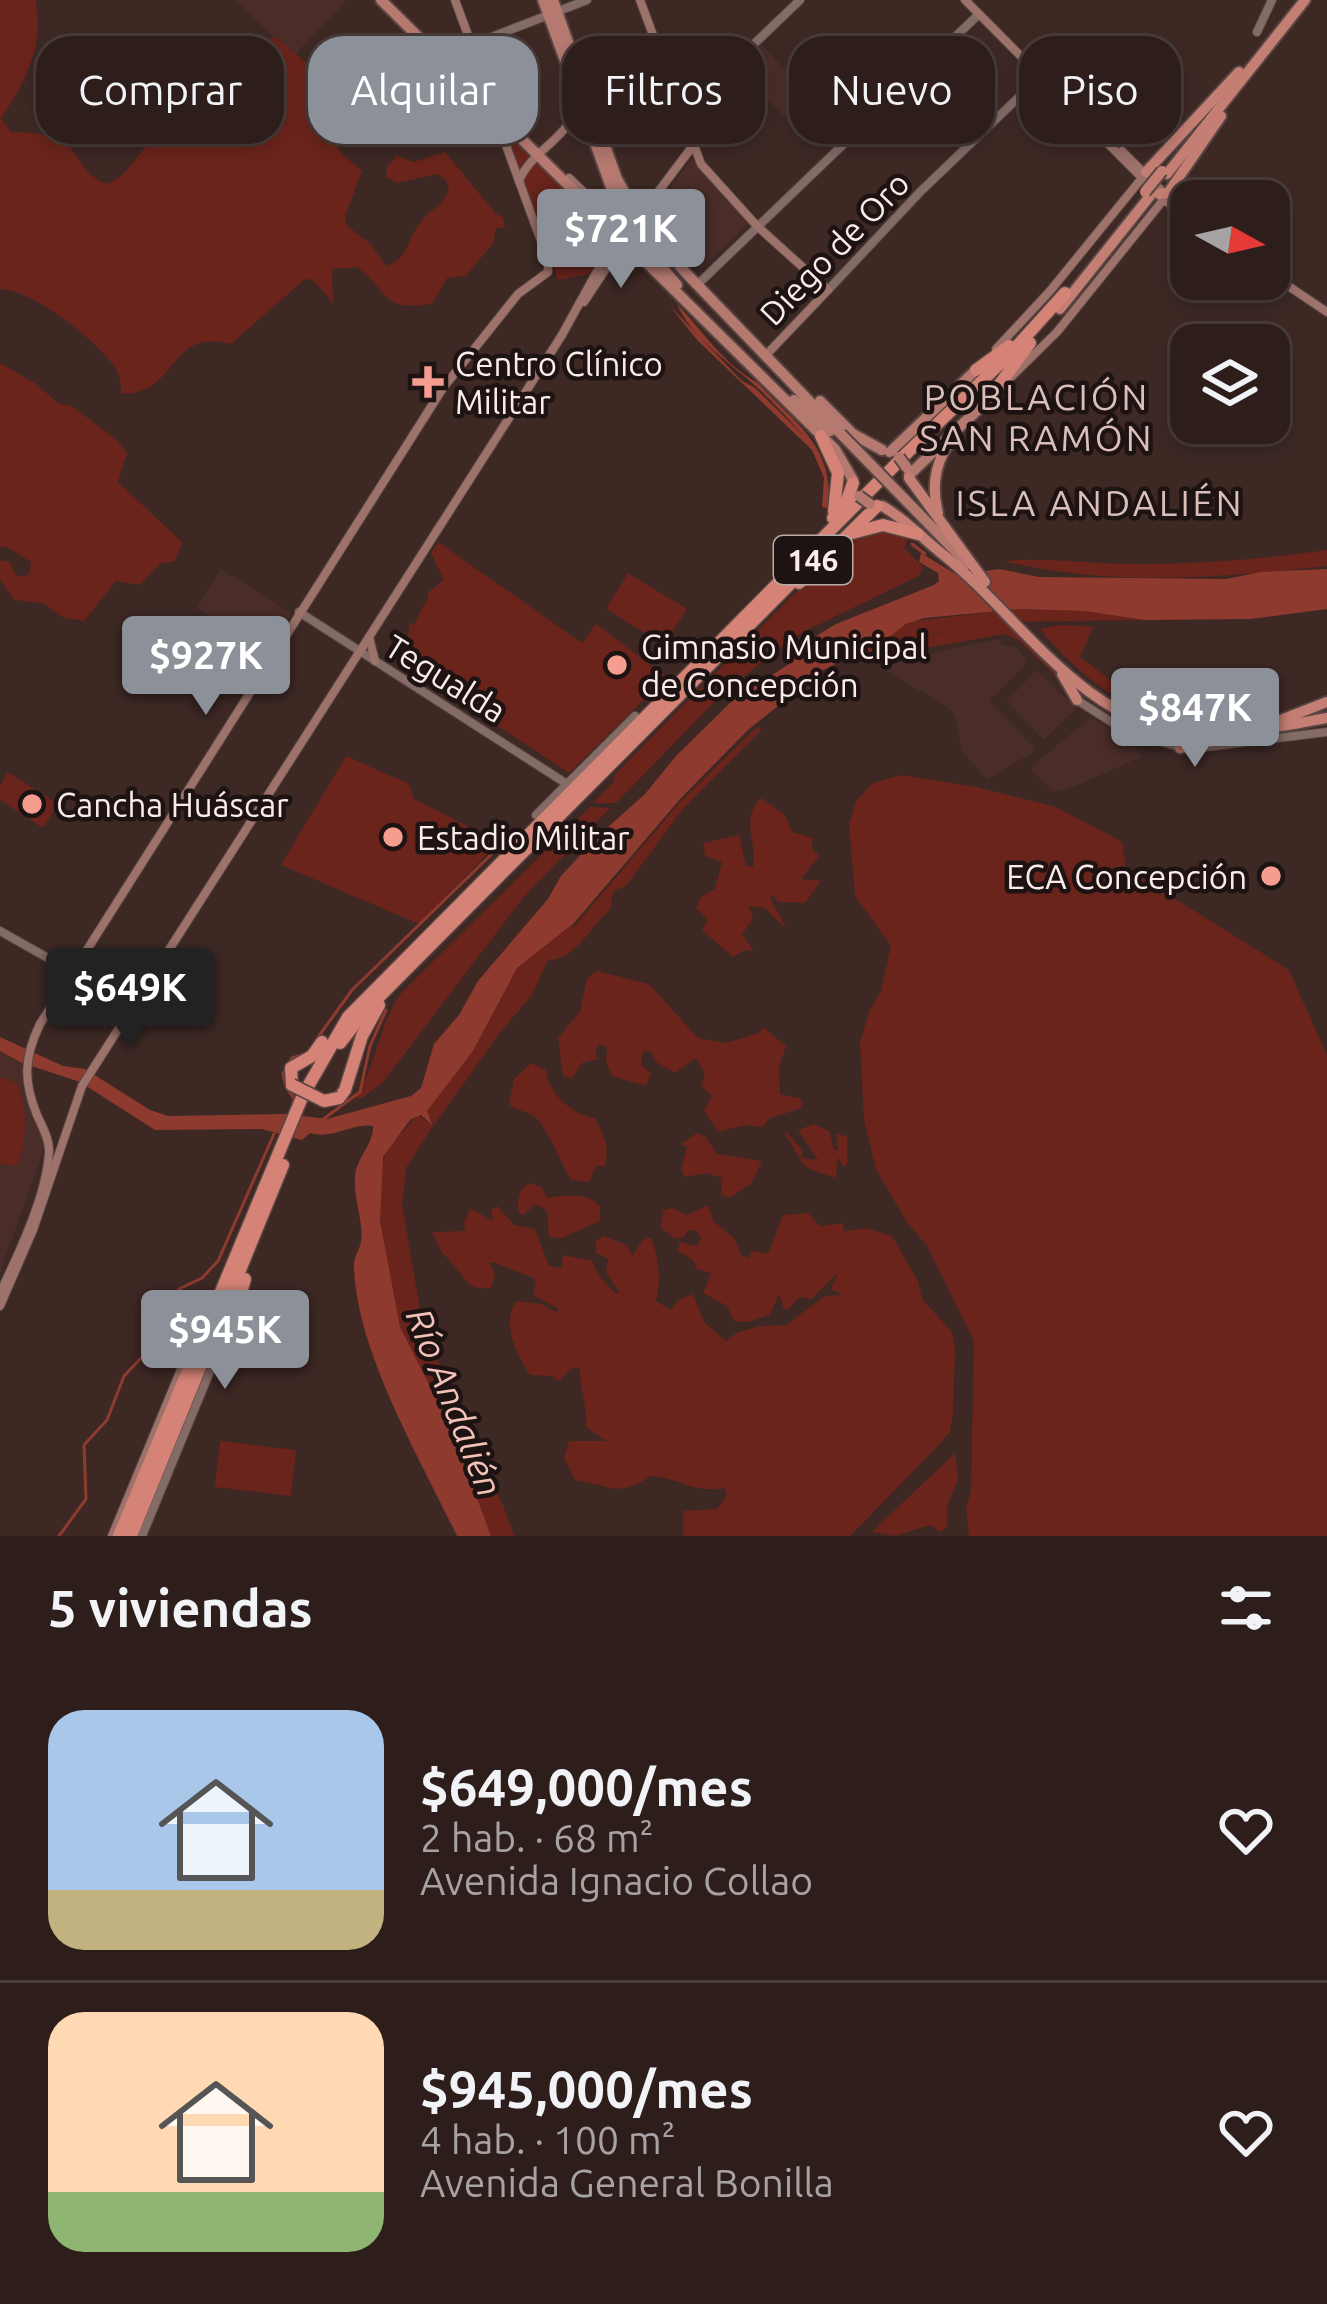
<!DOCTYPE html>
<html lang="es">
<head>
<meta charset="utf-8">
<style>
  :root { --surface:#2e1e1b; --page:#362724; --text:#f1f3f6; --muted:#a7a2a3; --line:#493c3a; --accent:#8c9099 }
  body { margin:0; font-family:Ubuntu,sans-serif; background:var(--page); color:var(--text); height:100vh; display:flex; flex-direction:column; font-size:45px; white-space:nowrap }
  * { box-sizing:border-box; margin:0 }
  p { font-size:39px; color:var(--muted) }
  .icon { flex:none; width:66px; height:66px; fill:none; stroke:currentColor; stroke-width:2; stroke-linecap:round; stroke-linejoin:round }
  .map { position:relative; height:1536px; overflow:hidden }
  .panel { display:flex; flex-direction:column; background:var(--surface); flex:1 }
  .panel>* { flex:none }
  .banner { position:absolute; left:36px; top:36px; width:1257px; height:108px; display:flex; gap:24px }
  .needle { width:78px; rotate:98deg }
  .controls { position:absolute; left:1170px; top:180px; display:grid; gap:24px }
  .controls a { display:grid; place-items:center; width:120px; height:120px; border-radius:24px; background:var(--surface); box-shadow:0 6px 18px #0003,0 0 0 3px var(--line); font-size:60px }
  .price { position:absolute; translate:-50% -102px; padding:0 27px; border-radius:12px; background:var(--accent); color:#fff; font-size:39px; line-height:78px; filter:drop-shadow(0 3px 6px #0008) }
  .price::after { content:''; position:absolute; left:50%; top:72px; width:36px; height:27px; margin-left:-18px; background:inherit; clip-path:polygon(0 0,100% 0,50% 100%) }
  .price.active { background:#222; color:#fff }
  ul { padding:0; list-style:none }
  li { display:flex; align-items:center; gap:36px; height:300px; padding:0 48px }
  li+li { border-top:3px solid var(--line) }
  li span { display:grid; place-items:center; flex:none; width:336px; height:240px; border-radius:36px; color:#555 }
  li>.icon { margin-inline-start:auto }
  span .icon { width:144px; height:144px; fill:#fffc; stroke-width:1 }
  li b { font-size:51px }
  h2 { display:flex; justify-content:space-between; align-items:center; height:144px; padding:0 48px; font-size:51px }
  .pill { padding:0 42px; border-radius:36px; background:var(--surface); box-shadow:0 6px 18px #0003,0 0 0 3px var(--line); font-size:42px; line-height:108px }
  .pill.active { background:var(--accent); color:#fff }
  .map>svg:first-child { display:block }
  .built { fill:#4a2d29 }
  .green { fill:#6a241b }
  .water { fill:#8f3a2f }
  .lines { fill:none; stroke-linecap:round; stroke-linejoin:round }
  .stream { stroke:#8f3a2f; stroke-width:3 }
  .primary-tunnel { stroke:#5a4542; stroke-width:10; stroke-dasharray:10 5; stroke-linecap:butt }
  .tertiary-casing { stroke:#574542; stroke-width:10 }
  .secondary-casing { stroke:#574542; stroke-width:10 }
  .primary-casing { stroke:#574542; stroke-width:14 }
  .trunk-casing { stroke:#574542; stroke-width:14 }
  .motorway-casing { stroke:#574542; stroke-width:15 }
  .tertiary { stroke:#846b66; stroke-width:8 }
  .secondary { stroke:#9c726b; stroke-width:8 }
  .primary { stroke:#b57970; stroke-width:10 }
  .trunk { stroke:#c57e73; stroke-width:10 }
  .motorway { stroke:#d58376; stroke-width:12 }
  .primary-bridge-casing { stroke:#574542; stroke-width:14; stroke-linecap:butt }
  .trunk-bridge-casing { stroke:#574542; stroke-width:14; stroke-linecap:butt }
  .motorway-bridge-casing { stroke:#574542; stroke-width:15; stroke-linecap:butt }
  .primary-bridge { stroke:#b57970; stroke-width:10 }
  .trunk-bridge { stroke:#c57e73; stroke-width:10 }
  .motorway-bridge { stroke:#d58376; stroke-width:12 }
  .poi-dot { fill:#f59d8f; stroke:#1d1312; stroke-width:4.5 }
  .labels { text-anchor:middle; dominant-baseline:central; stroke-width:9; stroke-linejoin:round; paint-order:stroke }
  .shield { fill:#1d1312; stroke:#b8aba8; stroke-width:3 }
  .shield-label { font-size:30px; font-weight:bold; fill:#fbece9 }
  .street-label { font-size:33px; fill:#fbece9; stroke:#1d1312 }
  .poi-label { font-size:33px; fill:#fbece9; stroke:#1d1312; text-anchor:start }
  .neighbourhood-label { font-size:36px; letter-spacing:3px; fill:#dabeb9; stroke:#1d1312 }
  .water-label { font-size:36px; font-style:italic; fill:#f3c1b8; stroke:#1d1312 }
</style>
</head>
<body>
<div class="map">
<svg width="1327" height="1536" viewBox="0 0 1327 1536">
  <rect width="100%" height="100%" fill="#3d2824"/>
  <!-- built -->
  <g class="built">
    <polygon points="235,0 347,0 294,56"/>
    <polygon points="761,45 810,93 784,116 742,74 749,58"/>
    <polygon points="692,159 750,222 701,269 679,251 651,213"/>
    <polygon points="221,569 292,613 267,653 196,608"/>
    <polygon points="998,639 1002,645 1015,647 1025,658 1025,665 989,701 1034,747 1034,752 987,779 962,752 955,715 946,706 888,672 888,666 918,656"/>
    <polygon points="1037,670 1074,706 1074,711 1044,740 1006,701"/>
    <polygon points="1090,718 1133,741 1141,757 1066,790 1052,791 1030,768"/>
    <polygon points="0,1051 22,1063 23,1091 43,1137 44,1148 0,1273"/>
  </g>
  <!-- green -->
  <g class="green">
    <path d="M0,0h35c11,42 -10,84 -34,118l10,14c15,1 33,0 48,7 21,11 22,37 48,45 22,-9 25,-24 41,-39 21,-20 57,-16 76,-40 17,-22 23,-60 51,-68l56,46 -6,46 18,26 19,16 -17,45 2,10 23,17 16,23c25,-8 21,-30 37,-47 13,-15 16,-6 26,-30l-3,-9 -9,-6 -40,9 -11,-6 1,-11 10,-10 17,6 31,-10 51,62 7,3 2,10 -9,1 -3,15 -27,33 -19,2 -15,26c-53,8 -41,-12 -75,-37l-25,2 1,34 -21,-24 -8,1 -73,64c-63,-17 -51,49 -109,50 -2,-9 -2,-20 -7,-27 -20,-28 -80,-76 -115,-78z"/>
    <polygon points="505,128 610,233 605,248 589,274 558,280"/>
    <polygon points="0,363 35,383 59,404 72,406 118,441 127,453 118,482 182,542 175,561 160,564 140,585 116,581 84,621 62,617 43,603 14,600 0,580 0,560 10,562 16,575 24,577 30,573 31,562 5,546 0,548"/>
    <polygon points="890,531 909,537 904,548 921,565 922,572 917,577 803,632 769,656 720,696 616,803 593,803 614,782 615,774 841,547 853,538"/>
    <polygon points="438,542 582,643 596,624 667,677 569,773 410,668 407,645 394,645 394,641 407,641 410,623 414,624 429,596 427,593 444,580 431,553"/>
    <path d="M1327,550v16c-106,12 -220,21 -323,-5 43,-4 85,3 129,3 64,0 130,-5 194,-14z"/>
    <polygon points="628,573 687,609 664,645 606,609"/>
    <polygon points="1021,609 1084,611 1145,620 1000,622 1014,623 1071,690 1017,639 1004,634 920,649 883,661 881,652 958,627 847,660 913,621"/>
    <path d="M1062,625l31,2 -13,30 45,34 46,19 -4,10c-51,-15 -94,-51 -127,-91z"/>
    <path d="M757,727l5,2 -80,81 -56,76 -13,5 -3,19c-20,16 -35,51 -62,50l-16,35 -33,39 -65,91 -8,-14 47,-60 44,-83 57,-45 -1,5 107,-126z"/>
    <polygon points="346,756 409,784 414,799 499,842 419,924 281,865"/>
    <polygon points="8,772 58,804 43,828 0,800 0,785"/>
    <polygon points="901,775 976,787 1056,807 1122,842 1126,868 1289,970 1327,1055 1327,1536 969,1536 966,1510 971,1490 974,1341 927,1246 906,1221 876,1169 864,1120 860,1043 869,1011 881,991 891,946 855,896 849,824 856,801 873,783"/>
    <path d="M761,798l24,17 7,17 21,6 -2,9 8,9 -18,23 20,2 -16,22 -27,-1 -4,-6 -4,1 17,33 -22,-22 -16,-2 4,13 -11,15 12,17 -9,-1 -12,7 -31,-27 6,-10 -12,-12 5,-11 14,-8 7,-27 -17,-6 -2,-13 36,-8 7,31 7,1c5,-26 -14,-46 8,-69z"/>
    <path d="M590,807l20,1 -87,90 -140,184 -21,16h-7c22,-31 21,-69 47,-106z"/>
    <polygon points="597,971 649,984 698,1038 726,1043 759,1033 763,1027 786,1046 779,1067 780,1094 802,1099 801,1108 768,1119 763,1127 745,1125 718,1132 704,1110 712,1096 701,1085 705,1074 696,1058 675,1073 656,1062 651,1051 643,1052 641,1065 651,1073 646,1086 612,1076 606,1061 607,1048 600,1044 595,1051 598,1059 582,1063 572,1078 563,1076 558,1038 580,1011 587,978"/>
    <path d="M531,1063l15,7c2,23 26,45 49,48 9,17 15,29 10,48h-9l-7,16 -18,-2c-8,-13 -24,-53 -35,-62 -7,-7 -19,-7 -27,-13l5,-26z"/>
    <path d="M0,1077l17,6c10,26 11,57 0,83l-17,-2z"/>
    <polygon points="418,1115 433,1126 406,1168 402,1204 421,1315 460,1419 503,1505 514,1536 491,1536 452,1430 400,1327 392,1293 380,1221 379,1171 388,1148"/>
    <path d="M814,1124l15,7 5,20 4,-2 -2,-15 11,2v29l-4,1 -5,-9 -2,21c-41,-13 -26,-8 -51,-43l1,-4 16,19v8l16,2 -20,-30z"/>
    <polygon points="697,1133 705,1136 717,1154 762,1161 751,1184 729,1198 721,1195 722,1178 707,1173 685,1177 681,1169 687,1147 681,1144"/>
    <path d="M531,1183l11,4 5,11c16,-3 40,-6 53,8v15l-38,17 -13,-1 -2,-26 -11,-7 -13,11 -4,-2c-3,-10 0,-27 12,-30z"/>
    <path d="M708,1205l5,16 21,17 7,17 7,3 5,-7 15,3 15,-39 25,-2 12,13 23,-3 1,8 23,-3 25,8 26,45 4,18 30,33 3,17 -2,65 -3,18 -13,15 -87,89h-167v-25l34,-2 10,-13 -2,-8c-38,5 -40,-9 -74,-12 -33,22 -40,10 -76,4l-11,-22 5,-17h37l-20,-14c2,-22 -7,-38 -6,-60l-7,1 -14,13 -7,-5 -22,-1c-14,-21 -29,-51 -14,-74l25,3 15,8 3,-3 -26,-14 3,-10 -3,-7 -40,-16 -3,1 5,11 -4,14c-24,3 -25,-9 -38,-24 -14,-15 -12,-12 -21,-32l33,-1 -1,-8 6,-15 23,13 -2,-11 6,-4 17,19 21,4 14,37 12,2 2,-13 29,6 8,16 16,17 3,-2 -13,-20 2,-13 -12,-6v-12l7,-5 24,9 5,11 11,-16 8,-3c7,23 11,38 5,64l15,9 7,-10 15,-6 11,28 22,19 10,-8 24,-7 26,-1 39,-29 18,-1 -12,-6 7,-17 -26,27 -12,-2 -12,13 -4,-1 -5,-15 -9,21 -23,7 -13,-1 -7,-15 -24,-13 8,-20 -14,-4 -4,-9 -15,-9 2,-9 17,4 4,-7 -4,-8 -9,-1 -5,8h-9l-14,-11 4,-17 8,-2 15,7z"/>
    <polygon points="220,1441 296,1450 291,1496 215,1487"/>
    <polygon points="955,1453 958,1480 947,1506 947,1526 941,1532 930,1525 895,1536 872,1532"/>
  </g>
  <!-- water -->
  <g class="water">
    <path d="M677,304c25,26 48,62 81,79 38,41 77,64 70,125l-6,-1 2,-29 -12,-28 -114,-109 -29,-36 72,75 14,8 51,50c-15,-16 -30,-33 -46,-48 -27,-25 -70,-53 -83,-86z"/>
    <path d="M921,553l36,22 42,-6 40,8 187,2 35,-7 66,-3v40l-76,10 -106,1 -61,-9 -63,-2 -97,9 -18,6 -22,17 -61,29 -74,59 -68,69 -107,125 -57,45 -44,83 -46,60 6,15 -12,-11 -11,5 -27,37 -3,64 20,106 52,103 39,106h-34c-36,-76 -100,-183 -103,-268 -1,-11 5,-16 7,-26 3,-20 -8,-44 -6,-65 1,-19 19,-33 18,-51 -21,-4 -39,14 -63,7l-8,7 -40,-11 -107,1 -75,-48 -58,-19 -22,-12v-14l63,29 22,3 65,41 18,6 118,-2 41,5 84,-23 10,-8 13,-44 25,-29 19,-34 70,-82 13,-23 37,-40 47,-42 31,-38 56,-55 57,-37 24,-26 23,-14 98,-39 5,-4 -1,-8 -19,-11z"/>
  </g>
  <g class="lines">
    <!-- stream -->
    <g class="stream">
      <polyline points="912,544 925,554"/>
      <polyline points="316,1040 352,990 500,846"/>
      <polyline points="293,1104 294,1098 286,1087 283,1074 292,1058 302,1055"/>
      <polyline points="322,1120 360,1092 370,1046 386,1010"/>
      <polyline points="59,1536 86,1499 84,1445 107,1420 124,1376 164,1334 179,1289 202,1278 218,1261 274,1134"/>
    </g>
    <!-- primary-tunnel -->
    <polyline class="primary-tunnel" points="611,187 625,221 640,241"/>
    <defs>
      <g id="tertiary">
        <polyline points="1257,32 1272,0"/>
        <polyline points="440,57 587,0"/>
        <polyline points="692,146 753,45 800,0"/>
        <polyline points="697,285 979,14"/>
        <polyline points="828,290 920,192 1041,76"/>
        <polyline points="299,612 567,784"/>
        <polyline points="1077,700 1127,732 1183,748"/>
        <polyline points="1198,748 1327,732"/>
        <polyline points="536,815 635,716"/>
        <polyline points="0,931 133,1006"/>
        <polyline points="142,1536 237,1306"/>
      </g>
      <g id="secondary">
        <polyline points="455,0 496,111"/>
        <polyline points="640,0 701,164 757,226 828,290 767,354"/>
        <polyline points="965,0 1164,200 1191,219"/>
        <polyline points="1122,151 1183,212"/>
        <polyline points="569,178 607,214 616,228"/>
        <path d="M519,181c13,-33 57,-45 58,-83"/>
        <polyline points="1269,273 1327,312"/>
        <polyline points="584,302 646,208 692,147"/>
        <polyline points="996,349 1050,291 1142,178"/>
        <polyline points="1009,379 1057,332 1164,199"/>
        <polyline points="369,637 375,661"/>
        <path d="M0,1293c18,-38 48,-100 49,-143 0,-12 -7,-24 -12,-35 -14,-34 -13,-58 3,-91l403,-636 75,-94 30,-22v-12l-52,-142"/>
        <polyline points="0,1306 33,1230 82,1086 562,335 618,233 622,215 620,188"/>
        <polyline points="112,1536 204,1314"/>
      </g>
      <g id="primary">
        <polyline points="381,0 835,449 853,480"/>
        <polyline points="543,0 611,187"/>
        <polyline points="553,0 617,179 639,218 684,271 841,434"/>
        <polyline points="640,241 677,285"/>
        <polyline points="794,400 830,431"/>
        <polyline points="820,401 853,434 882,450"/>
        <polyline points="890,452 976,370"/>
        <polyline points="909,475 988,400"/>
        <polyline points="924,519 968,564"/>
      </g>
      <g id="trunk">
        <polyline points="1146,172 1239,72"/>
        <polyline points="1167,174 1305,0"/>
        <polyline points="1159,194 1168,193 1221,116"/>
        <polyline points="1060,309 1150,196"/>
        <polyline points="909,478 985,582"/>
        <path d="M882,506c21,11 39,31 58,46 78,61 142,172 250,181 46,4 92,-7 137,-15"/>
        <path d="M938,513c-8,-31 -1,-56 18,-80"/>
        <polyline points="1062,674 1077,700"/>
        <polyline points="1281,720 1327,702"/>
        <polyline points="1180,748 1225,739"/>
      </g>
      <g id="motorway">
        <polyline points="976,370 1009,346"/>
        <polyline points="988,400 1030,343"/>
        <polyline points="821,436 838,473 834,511"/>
        <polyline points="833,518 846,503 853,483"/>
        <polyline points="852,533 883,525 918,534"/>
        <polyline points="799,583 877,506"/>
        <polyline points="340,1043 367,1009 800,574"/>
        <polyline points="292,1085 291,1068 312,1056 322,1042"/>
        <polyline points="339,1098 345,1090 362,1036 379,1005"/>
        <polyline points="237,1306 245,1279"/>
        <polyline points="119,1536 303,1095 348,1017 908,452 1009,355 1065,293"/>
        <polyline points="131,1536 283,1165"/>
      </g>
    </defs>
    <!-- tertiary casing -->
    <use href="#tertiary" class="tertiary-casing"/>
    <!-- secondary casing -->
    <use href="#secondary" class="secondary-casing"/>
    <!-- primary casing -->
    <use href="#primary" class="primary-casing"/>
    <!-- trunk casing -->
    <use href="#trunk" class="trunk-casing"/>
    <!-- motorway casing -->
    <use href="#motorway" class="motorway-casing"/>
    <!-- tertiary -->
    <use href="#tertiary" class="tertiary"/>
    <!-- secondary -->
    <use href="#secondary" class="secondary"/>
    <!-- primary -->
    <use href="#primary" class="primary"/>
    <!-- trunk -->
    <use href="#trunk" class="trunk"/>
    <!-- motorway -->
    <use href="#motorway" class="motorway"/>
    <defs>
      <g id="primary-bridge">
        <polyline points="841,434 924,519"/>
        <polyline points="899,457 907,468"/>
        <polyline points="859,496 870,504"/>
      </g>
      <polyline id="trunk-bridge" points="1145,192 1162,171"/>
      <polyline id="motorway-bridge" points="292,1085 324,1101 339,1098"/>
    </defs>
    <!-- primary-bridge casing -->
    <use href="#primary-bridge" class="primary-bridge-casing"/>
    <!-- trunk-bridge casing -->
    <use href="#trunk-bridge" class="trunk-bridge-casing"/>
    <!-- motorway-bridge casing -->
    <use href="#motorway-bridge" class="motorway-bridge-casing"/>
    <!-- primary-bridge -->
    <use href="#primary-bridge" class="primary-bridge"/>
    <!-- trunk-bridge -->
    <use href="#trunk-bridge" class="trunk-bridge"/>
    <!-- motorway-bridge -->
    <use href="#motorway-bridge" class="motorway-bridge"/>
  </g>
  <!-- markers -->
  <g class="poi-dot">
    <path d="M422 364h12v12h12v12h-12v12h-12v-12h-12v-12h12z"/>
    <circle cx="617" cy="665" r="12"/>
    <circle cx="32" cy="804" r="12"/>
    <circle cx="393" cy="837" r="12"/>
    <circle cx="1271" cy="876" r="12"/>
  </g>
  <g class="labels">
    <!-- shield labels -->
    <rect class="shield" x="774" y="536" width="78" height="48" rx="9"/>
    <g class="shield-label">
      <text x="813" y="560">146</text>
    </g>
    <!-- street labels -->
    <g class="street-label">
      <text transform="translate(834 248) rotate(-46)">Diego de Oro</text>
      <text transform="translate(446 678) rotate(32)">Tegualda</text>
    </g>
    <!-- poi labels -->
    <g class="poi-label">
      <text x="455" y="363">Centro Clínico<tspan x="455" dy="38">Militar</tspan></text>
      <text x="641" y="646">Gimnasio Municipal<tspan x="641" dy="38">de Concepción</tspan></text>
      <text x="56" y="804">Cancha Huáscar</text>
      <text x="417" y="837">Estadio Militar</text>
      <text x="1247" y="876" text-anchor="end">ECA Concepción</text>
    </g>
    <!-- neighbourhood labels -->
    <g class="neighbourhood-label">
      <text x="1037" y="396">POBLACIÓN<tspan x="1037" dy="41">SAN RAMÓN</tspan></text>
      <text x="1100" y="502">ISLA ANDALIÉN</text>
    </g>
    <!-- water labels -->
    <g class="water-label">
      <text transform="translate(455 1402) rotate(68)">Río Andalién</text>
    </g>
  </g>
</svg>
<div class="controls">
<a><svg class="needle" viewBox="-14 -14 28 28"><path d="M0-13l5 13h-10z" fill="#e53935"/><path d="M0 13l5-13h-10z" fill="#a7a2a3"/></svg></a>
<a><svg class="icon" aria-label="layers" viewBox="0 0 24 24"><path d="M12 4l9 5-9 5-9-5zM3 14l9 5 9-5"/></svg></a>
</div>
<b class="price" style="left:621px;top:291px">$721K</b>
<b class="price" style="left:206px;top:718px">$927K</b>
<b class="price" style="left:1195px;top:770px">$847K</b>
<b class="price active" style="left:130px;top:1050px">$649K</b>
<b class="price" style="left:225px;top:1392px">$945K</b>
<div class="banner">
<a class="pill">Comprar</a>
<a class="pill active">Alquilar</a>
<a class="pill">Filtros</a>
<a class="pill">Nuevo</a>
<a class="pill">Piso</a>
</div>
</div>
<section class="panel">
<h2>5 viviendas<svg class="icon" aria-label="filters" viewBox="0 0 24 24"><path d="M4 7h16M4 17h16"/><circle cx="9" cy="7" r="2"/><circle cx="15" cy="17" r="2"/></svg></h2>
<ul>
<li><span style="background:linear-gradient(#a9c7e8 75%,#c2b280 0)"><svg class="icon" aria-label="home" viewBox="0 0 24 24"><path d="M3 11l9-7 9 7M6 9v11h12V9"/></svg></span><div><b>$649,000/mes</b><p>2 hab. · 68 m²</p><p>Avenida Ignacio Collao</p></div><svg class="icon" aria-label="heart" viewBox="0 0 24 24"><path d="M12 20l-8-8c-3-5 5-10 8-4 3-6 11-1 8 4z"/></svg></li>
<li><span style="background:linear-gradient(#ffd9b3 75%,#8fb573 0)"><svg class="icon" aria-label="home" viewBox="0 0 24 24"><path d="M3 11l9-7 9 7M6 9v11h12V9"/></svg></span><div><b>$945,000/mes</b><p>4 hab. · 100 m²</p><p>Avenida General Bonilla</p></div><svg class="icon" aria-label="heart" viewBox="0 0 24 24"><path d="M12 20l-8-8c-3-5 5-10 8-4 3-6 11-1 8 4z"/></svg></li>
</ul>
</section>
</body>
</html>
